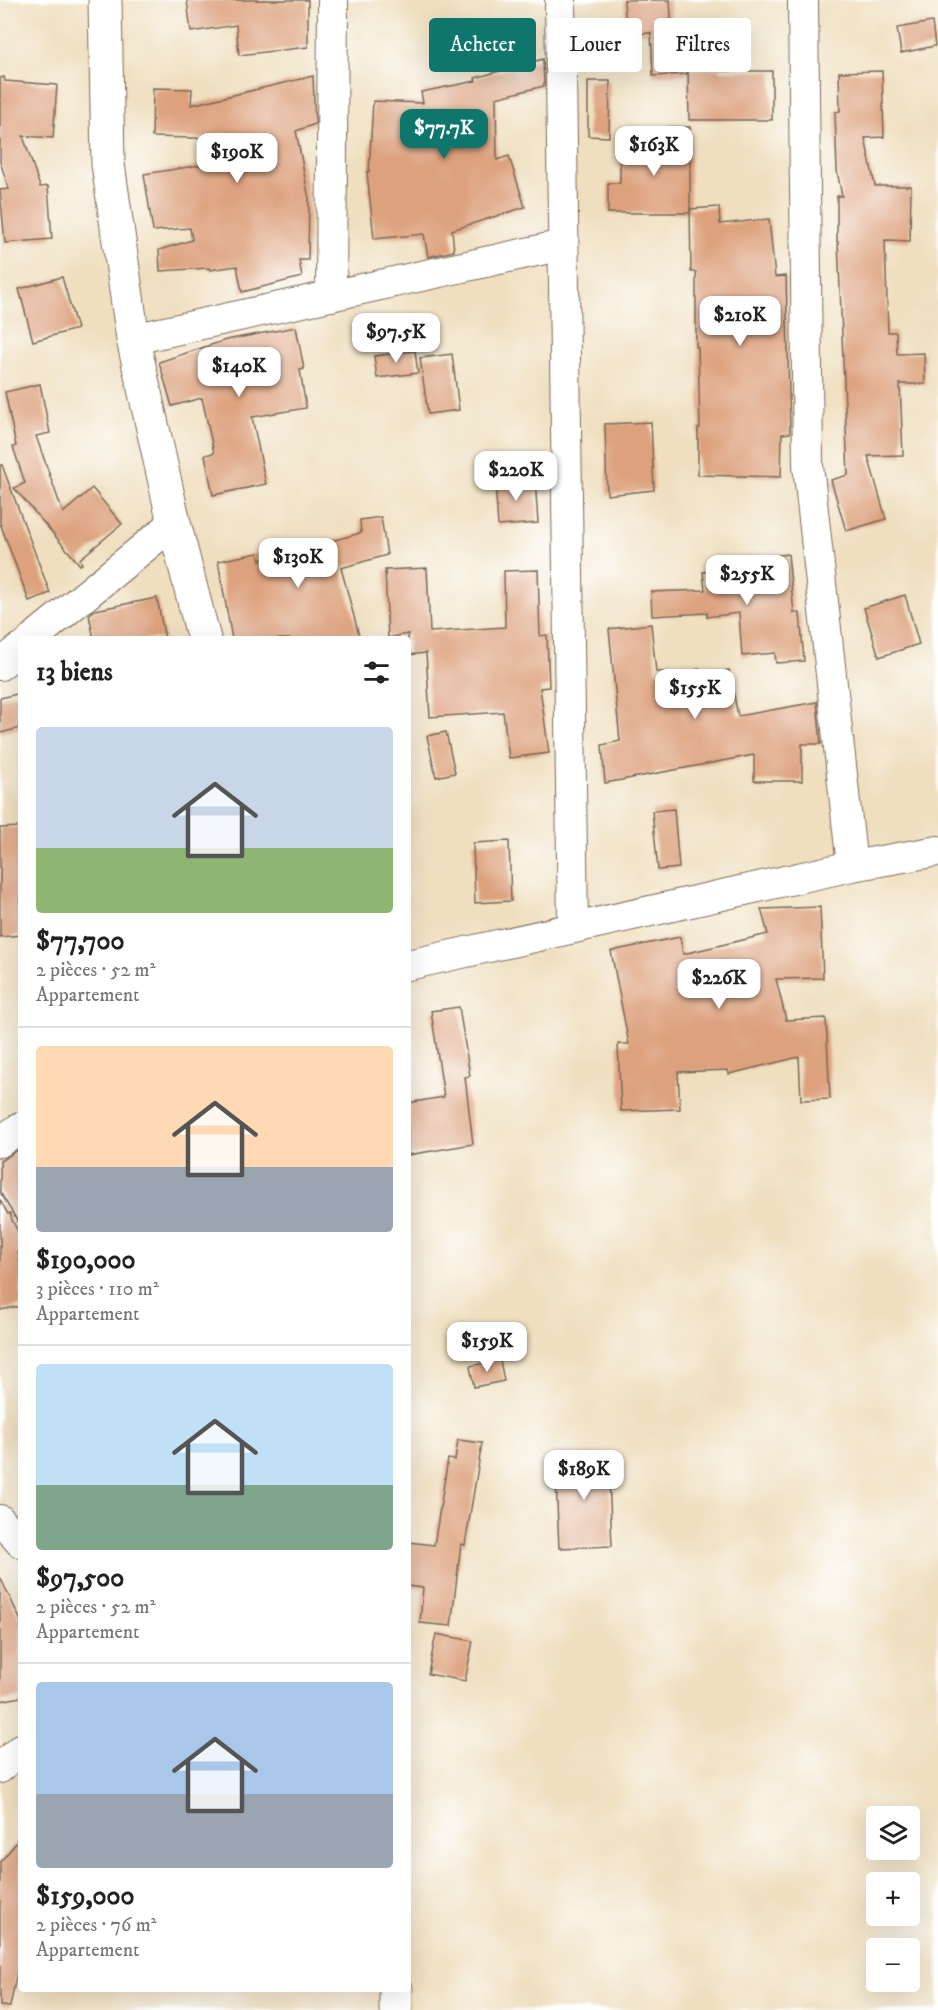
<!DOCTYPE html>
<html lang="fr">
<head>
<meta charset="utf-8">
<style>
  :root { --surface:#fff; --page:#f2f2f2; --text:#222; --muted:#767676; --line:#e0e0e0; --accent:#0f766e }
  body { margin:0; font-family:"IM FELL DW Pica",serif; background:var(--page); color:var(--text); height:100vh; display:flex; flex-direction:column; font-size:22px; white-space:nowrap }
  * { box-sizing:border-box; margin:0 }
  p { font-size:20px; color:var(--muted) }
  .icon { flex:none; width:33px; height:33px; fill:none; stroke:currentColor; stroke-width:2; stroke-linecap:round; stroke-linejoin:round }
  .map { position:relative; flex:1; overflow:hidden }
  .sheet { position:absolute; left:18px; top:636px; width:393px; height:1356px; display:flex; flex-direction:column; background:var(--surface); border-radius:6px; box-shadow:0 6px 24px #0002 }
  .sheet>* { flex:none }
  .guide { position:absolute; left:429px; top:18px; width:418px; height:54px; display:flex; gap:12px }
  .controls { position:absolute; left:866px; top:1806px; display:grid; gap:12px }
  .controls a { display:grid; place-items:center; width:54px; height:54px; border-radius:6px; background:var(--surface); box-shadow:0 6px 24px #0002; font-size:30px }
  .price { position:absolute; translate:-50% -51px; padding:0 14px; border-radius:12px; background:#fff; color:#222; font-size:20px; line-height:39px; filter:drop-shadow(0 2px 3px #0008) }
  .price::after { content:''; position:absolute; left:50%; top:36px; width:18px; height:14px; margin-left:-9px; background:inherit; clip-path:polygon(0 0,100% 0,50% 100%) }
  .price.on { background:var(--accent); color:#fff }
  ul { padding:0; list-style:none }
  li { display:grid; align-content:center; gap:12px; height:318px; padding:0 18px }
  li+li { border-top:2px solid var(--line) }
  li span { display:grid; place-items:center; height:186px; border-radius:6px; color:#555 }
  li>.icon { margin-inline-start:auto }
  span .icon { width:108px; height:108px; fill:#fffc; stroke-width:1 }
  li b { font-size:26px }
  h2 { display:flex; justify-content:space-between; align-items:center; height:72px; padding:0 18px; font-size:26px }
  .pill { padding:0 21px; border-radius:6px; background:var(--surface); box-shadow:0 6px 24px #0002; font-size:21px; line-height:54px }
  .pill.on { background:var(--accent); color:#fff }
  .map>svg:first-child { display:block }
  .building { fill:#dda17d }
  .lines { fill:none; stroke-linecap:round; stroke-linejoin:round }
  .minor-casing { stroke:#7a6956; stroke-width:32 }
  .tertiary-casing { stroke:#7a6956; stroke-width:35 }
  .minor { stroke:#fff; stroke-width:30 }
  .tertiary { stroke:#fff; stroke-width:33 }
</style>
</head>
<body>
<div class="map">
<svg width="938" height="2010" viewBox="0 0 938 2010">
  <rect width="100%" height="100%" fill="#fff"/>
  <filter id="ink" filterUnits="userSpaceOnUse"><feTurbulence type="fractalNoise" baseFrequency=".0167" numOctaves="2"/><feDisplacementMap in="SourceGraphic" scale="12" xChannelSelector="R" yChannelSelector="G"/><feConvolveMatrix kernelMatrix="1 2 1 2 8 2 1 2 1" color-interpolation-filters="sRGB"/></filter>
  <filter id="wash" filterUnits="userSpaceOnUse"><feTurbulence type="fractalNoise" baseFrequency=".008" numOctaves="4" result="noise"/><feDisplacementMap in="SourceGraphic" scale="24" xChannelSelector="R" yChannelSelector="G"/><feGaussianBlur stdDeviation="1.35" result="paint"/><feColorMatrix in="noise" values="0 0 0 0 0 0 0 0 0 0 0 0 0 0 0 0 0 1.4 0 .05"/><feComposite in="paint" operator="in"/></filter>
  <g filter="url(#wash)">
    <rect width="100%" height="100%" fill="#efdfbf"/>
    <g id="blocks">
      <!-- building -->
      <g class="building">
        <polygon points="187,0 308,0 308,47 239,55 236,25 191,32"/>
        <polygon points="624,0 670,0 673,52 686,51 687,74 653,76 651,33 626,34"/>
        <polygon points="932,22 935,46 901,53 897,28"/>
        <polygon points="543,59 544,86 496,98 497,160 509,156 525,207 452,230 454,251 428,257 424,234 374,239 367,172 369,172 373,101 423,103 421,92 476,81 475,78"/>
        <polygon points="719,68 719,71 772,71 772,120 689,120 688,69"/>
        <polygon points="882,71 884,137 865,138 875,186 911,186 910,241 885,240 888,332 896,332 897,354 924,353 925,384 900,384 903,455 868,456 886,519 846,531 831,480 848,475 838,242 837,242 837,196 842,196 837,171 835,112 840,111 839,72"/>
        <polygon points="313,76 315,124 296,131 309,199 308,260 299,260 302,277 242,292 237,266 210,270 209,268 160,271 159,250 192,240 190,228 153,231 144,174 271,154 270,140 152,137 153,88 192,89 191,105"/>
        <polygon points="4,77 5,81 57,85 53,138 23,136 40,187 48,186 52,239 5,243 0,190 9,189 0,162 0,78"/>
        <polygon points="588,81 610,81 609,137 588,136"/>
        <polygon points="668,127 690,127 690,213 608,213 608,183 620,183 620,145 668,145"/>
        <polygon points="719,207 720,224 769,219 775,277 786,276 790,433 782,434 781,477 698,475 698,428 700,428 698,347 696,347 696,272 691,272 690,209"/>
        <polygon points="62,277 77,329 33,341 19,289"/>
        <polygon points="296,327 304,369 300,370 306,408 252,417 266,484 213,495 205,455 214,453 202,398 172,406 159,362 226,340"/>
        <polygon points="415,351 418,373 377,378 374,356"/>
        <polygon points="452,354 459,410 428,414 420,358"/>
        <polygon points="40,384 50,433 36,436 63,513 92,488 122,524 80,559 82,564 80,565 14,488 25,483 13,447 16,446 5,392"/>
        <polygon points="651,422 654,490 607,495 605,424"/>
        <polygon points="0,465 2,465 50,593 29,601 0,523"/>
        <polygon points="535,478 538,523 498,526 495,481"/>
        <polygon points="381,517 387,555 341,568 360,639 232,639 218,561 258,553 260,560 361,533 360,520"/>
        <polygon points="788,554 794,613 800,613 804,661 776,663 775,653 742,656 739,613 707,617 707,613 652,616 651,592 705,590 703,572 740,567 739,560"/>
        <polygon points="427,568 430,632 505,627 504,571 538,570 540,636 547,635 549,687 540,688 549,753 509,758 503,712 430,717 426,653 408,655 408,634 388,638 385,570"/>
        <polygon points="905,595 919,644 879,657 864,608"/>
        <polygon points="157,598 165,639 94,639 89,615 95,610"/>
        <polygon points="651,624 656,672 665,672 666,677 700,669 702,676 729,670 738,716 817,702 821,744 802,744 802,781 754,781 754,755 605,783 602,745 620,741 609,629"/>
        <polygon points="21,693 21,728 0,733 0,698"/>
        <polygon points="446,732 455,773 436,777 427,736"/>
        <polygon points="674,809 679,868 658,870 652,811"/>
        <polygon points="21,827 21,935 0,937 0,828"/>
        <polygon points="509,841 511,901 475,903 473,843"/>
        <polygon points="820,907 823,978 776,979 786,1020 826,1018 830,1099 801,1100 799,1057 729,1074 728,1070 678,1072 680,1109 621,1111 618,1044 629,1044 611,951 680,937 683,954 768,934 761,909"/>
        <polygon points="459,1007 470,1076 465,1077 473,1144 408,1155 408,1103 444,1097 431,1011"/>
        <polygon points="21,1148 21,1227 0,1192 0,1161"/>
        <polygon points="0,1200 8,1214 10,1213 12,1220 21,1237 21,1250 18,1252 21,1269 21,1306 0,1310"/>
        <polygon points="500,1360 504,1381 474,1387 470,1366"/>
        <polygon points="458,1440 482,1443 465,1545 461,1544 451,1626 420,1623 423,1588 408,1586 408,1542 434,1545 448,1459 455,1460"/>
        <polygon points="608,1454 612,1546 559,1548 555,1457"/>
        <polygon points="0,1577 21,1621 21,1697 0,1701"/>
        <polygon points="436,1634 473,1641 465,1681 428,1674"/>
        <polygon points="21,1837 21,1952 10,2007 0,2006 0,1862"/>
      </g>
    </g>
  </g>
  <g filter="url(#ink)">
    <use href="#blocks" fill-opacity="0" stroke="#7a6956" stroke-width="1.5"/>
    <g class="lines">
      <defs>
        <g id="minor">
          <polyline points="560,0 573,928"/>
          <polyline points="803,0 808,465 852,866"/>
          <polyline points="331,296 333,0"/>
          <polyline points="133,339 563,245"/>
          <polyline points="32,639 174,523"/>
          <polyline points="0,665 21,648"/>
          <polyline points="408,965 852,866 938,851"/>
          <polyline points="0,1142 21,1127"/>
          <polyline points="0,1520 21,1543"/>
          <polyline points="0,1768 21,1749"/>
        </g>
        <g id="tertiary">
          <polyline points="105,0 108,164 133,339 174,523 204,639"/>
          <polyline points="396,1989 396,2010"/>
        </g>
      </defs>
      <!-- minor casing -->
      <use href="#minor" class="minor-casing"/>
      <!-- tertiary casing -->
      <use href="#tertiary" class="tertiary-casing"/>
      <!-- minor -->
      <use href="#minor" class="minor"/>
      <!-- tertiary -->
      <use href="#tertiary" class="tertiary"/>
    </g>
  </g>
</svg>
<div class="controls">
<a><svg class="icon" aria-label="layers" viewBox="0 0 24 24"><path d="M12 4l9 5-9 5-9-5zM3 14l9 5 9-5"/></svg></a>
<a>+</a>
<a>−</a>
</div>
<b class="price on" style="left:444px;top:160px">$77.7K</b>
<b class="price" style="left:654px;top:177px">$163K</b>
<b class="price" style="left:237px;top:184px">$190K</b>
<b class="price" style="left:740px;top:347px">$210K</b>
<b class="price" style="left:396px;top:364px">$97.5K</b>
<b class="price" style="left:239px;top:398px">$140K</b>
<b class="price" style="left:516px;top:502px">$220K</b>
<b class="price" style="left:298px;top:589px">$130K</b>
<b class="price" style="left:747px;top:606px">$255K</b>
<b class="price" style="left:695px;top:720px">$155K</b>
<b class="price" style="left:719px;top:1010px">$226K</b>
<b class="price" style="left:487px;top:1373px">$159K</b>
<b class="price" style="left:584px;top:1501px">$189K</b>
<div class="guide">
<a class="pill on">Acheter</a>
<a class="pill">Louer</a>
<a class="pill">Filtres</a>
</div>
<section class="sheet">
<h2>13 biens<svg class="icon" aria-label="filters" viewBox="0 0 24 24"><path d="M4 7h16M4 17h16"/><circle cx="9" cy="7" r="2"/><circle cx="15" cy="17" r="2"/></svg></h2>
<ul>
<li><span style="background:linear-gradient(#c9d6e8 65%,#8fb573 0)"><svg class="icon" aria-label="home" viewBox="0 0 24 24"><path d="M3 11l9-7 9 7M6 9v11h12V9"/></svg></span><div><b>$77,700</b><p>2 pièces · 52 m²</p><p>Appartement</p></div></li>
<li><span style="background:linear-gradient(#ffd9b3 65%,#9aa5b1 0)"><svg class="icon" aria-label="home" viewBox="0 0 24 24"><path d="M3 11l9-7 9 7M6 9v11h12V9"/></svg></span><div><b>$190,000</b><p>3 pièces · 110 m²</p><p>Appartement</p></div></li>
<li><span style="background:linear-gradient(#bfe0f5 65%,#7fa58c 0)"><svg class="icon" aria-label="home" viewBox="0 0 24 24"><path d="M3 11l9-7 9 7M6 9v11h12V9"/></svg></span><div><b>$97,500</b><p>2 pièces · 52 m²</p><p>Appartement</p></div></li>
<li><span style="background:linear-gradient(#a9c7e8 60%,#9aa5b1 0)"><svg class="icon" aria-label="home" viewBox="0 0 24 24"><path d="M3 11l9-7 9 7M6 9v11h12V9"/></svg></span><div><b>$159,000</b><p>2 pièces · 76 m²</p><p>Appartement</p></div></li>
</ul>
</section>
</div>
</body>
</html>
